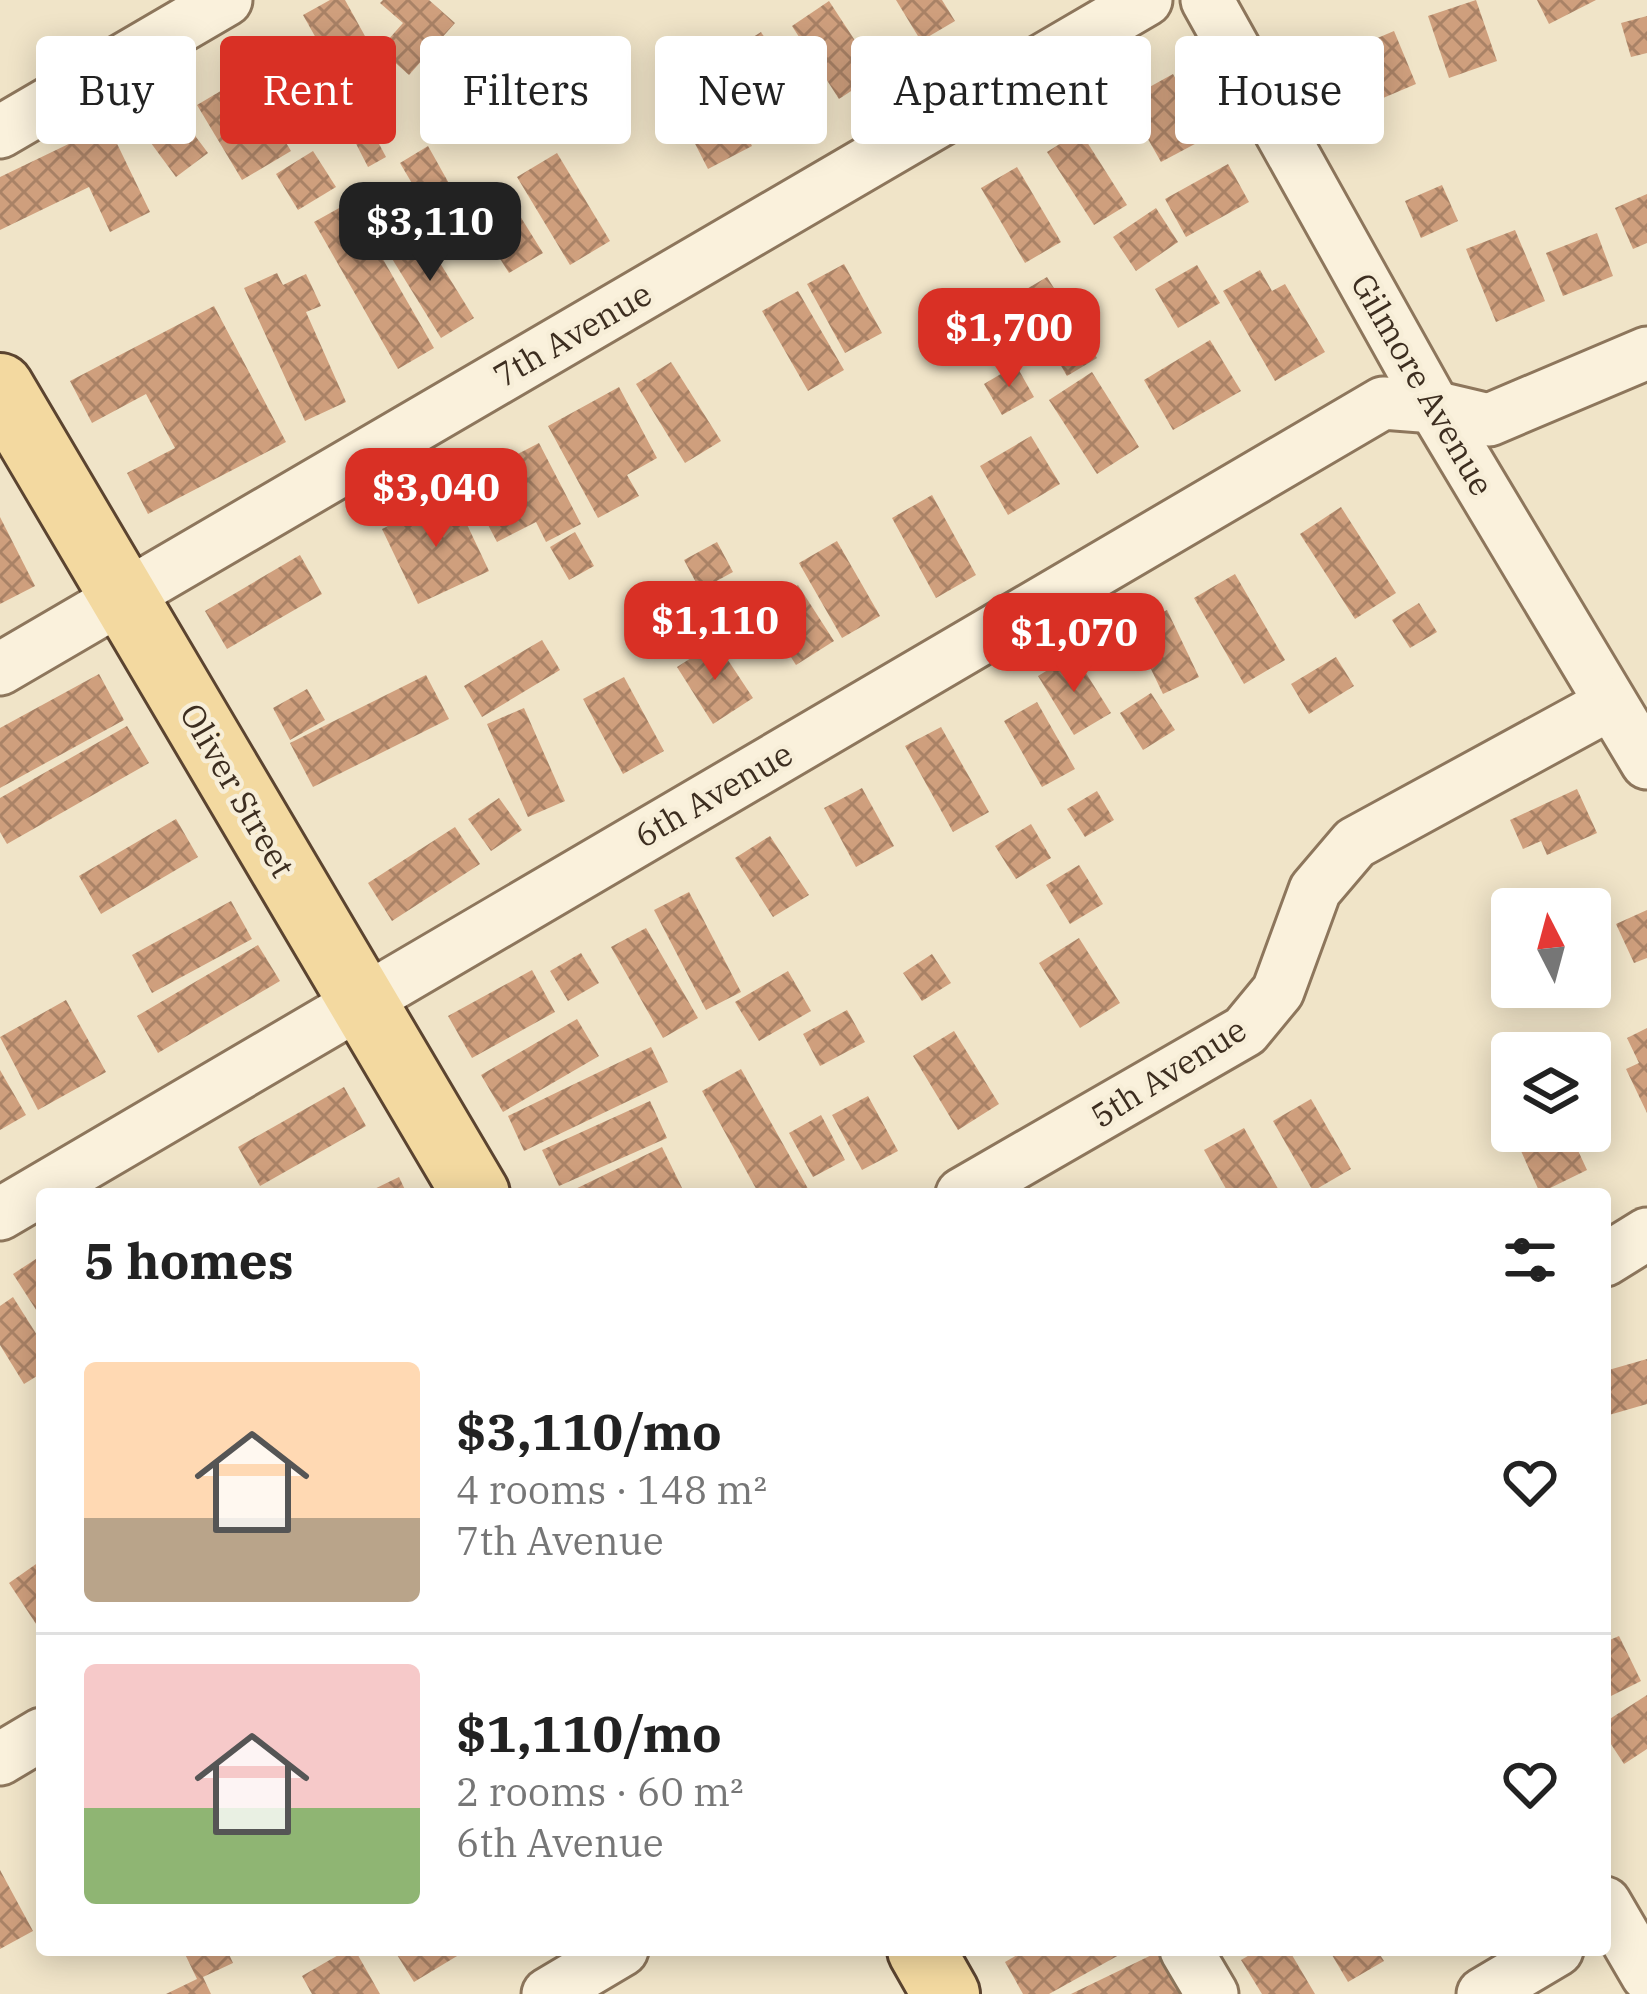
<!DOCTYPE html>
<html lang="en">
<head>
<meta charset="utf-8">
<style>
  :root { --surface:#fff; --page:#f6f6f6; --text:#222; --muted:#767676; --line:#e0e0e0; --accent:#d93025 }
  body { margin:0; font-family:"IBM Plex Serif",serif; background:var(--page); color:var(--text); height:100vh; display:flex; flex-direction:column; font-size:45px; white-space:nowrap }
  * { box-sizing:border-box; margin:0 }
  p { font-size:39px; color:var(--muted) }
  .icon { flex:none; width:66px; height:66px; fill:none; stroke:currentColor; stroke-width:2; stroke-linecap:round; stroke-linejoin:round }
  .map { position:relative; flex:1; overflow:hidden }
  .panel { position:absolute; left:36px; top:1188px; width:1575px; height:768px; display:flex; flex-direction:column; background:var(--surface); border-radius:12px; box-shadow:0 6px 30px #0003 }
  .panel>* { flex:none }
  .hud { position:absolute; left:36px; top:36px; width:1575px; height:108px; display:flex; gap:24px }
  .needle { width:78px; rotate:354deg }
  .fabs { position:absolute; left:1491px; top:888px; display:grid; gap:24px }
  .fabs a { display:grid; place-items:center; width:120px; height:120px; border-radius:12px; background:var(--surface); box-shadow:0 6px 30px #0003; font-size:60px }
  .price { position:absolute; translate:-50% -102px; padding:0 27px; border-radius:24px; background:var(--accent); color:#fff; font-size:39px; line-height:78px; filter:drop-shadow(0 3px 6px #0008) }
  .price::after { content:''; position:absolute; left:50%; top:72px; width:36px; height:27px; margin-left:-18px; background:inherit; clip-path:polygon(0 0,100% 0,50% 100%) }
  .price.selected { background:#222; color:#fff }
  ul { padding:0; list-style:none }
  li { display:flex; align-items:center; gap:36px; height:300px; padding:0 48px }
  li+li { border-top:3px solid var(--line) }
  li span { display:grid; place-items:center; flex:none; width:336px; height:240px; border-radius:12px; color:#555 }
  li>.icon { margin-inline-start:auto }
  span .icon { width:144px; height:144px; fill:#fffc; stroke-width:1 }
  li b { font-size:51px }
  h2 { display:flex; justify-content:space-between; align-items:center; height:144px; padding:0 48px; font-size:51px }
  .pill { padding:0 42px; border-radius:12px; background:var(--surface); box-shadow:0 6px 30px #0003; font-size:42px; line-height:108px }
  .pill.selected { background:var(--accent); color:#fff }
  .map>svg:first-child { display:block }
  .building { fill:url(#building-cross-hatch) }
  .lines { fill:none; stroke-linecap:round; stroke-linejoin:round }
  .minor-casing { stroke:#8d765c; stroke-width:57 }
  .major-casing { stroke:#5b4430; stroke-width:72 }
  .minor { stroke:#faf1dc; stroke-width:51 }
  .major { stroke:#f3d9a0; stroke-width:66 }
  .labels { text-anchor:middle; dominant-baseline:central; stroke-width:9; stroke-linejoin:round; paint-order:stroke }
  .street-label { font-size:33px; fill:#3d2e20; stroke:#f7eed8 }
</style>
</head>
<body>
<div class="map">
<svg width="1647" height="1994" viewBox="0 0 1647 1994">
  <defs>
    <pattern id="building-cross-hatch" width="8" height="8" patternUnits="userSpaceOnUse" patternTransform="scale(3)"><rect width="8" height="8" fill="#cf9f7d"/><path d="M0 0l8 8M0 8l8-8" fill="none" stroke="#a98266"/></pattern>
  </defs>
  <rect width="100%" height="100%" fill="#f0e4c8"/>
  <!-- building -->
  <g class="building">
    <polygon points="330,0 345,0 391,83 353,104 303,15"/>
    <polygon points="383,0 429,0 455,23 409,75 380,49 403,23 380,3"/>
    <polygon points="896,0 942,0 955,21 921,41"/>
    <polygon points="1476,0 1497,61 1449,78 1428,16"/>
    <polygon points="1537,0 1596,0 1549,24"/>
    <polygon points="829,1 877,74 839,99 792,26"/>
    <polygon points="1647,16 1647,53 1631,57 1621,23"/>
    <polygon points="1394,31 1416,84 1369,104 1347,51"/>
    <polygon points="761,32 784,68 748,91 725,55"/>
    <polygon points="497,46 514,74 488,89 471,62"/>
    <polygon points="714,72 752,146 708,169 670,95"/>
    <polygon points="1173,74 1208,137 1161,162 1126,100"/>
    <polygon points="246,76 291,151 242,180 197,105"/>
    <polygon points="166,97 208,153 176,177 134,120"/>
    <polygon points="108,125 150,212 110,232 89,187 0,230 0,177"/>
    <polygon points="369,125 386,157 368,167 351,134"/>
    <polygon points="1080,131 1127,205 1094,225 1047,152"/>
    <polygon points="428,146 451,187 423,202 400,163"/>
    <polygon points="313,151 336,187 298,210 276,174"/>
    <polygon points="557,153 610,241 570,265 517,177"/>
    <polygon points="1228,164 1249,202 1186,237 1165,199"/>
    <polygon points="1017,167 1061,242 1025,263 981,188"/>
    <polygon points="1442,185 1458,221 1421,238 1405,201"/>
    <polygon points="502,187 543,253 509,273 468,208"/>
    <polygon points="1647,194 1647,243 1633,249 1615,208"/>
    <polygon points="350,202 434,348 398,369 314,222"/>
    <polygon points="1156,208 1178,242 1136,271 1113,237"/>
    <polygon points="419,229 474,318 441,338 386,249"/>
    <polygon points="1515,230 1545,301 1496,322 1466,249"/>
    <polygon points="1597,233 1613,276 1563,296 1546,253"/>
    <polygon points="844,264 882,333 845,353 807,284"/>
    <polygon points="1197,265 1220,303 1178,328 1155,289"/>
    <polygon points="1260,270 1272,291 1285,284 1325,352 1275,381 1223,291"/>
    <polygon points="277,273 283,285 306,274 321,306 306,312 346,402 305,421 244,288"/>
    <polygon points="1047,277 1067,309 1014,341 994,308"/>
    <polygon points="798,291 844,370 808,391 762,311"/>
    <polygon points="214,306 286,442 148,514 127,473 175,448 146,394 92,423 70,381"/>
    <polygon points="1074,320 1097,358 1067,376 1044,337"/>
    <polygon points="1210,340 1241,391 1173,430 1144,380"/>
    <polygon points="671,362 721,441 685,463 636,384"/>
    <polygon points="1016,365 1034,397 1002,415 984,384"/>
    <polygon points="1092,372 1139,447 1097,474 1049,400"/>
    <polygon points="619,387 657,458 627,475 639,496 598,518 548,426"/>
    <polygon points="1031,436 1060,484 1008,515 980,466"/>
    <polygon points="539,443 581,524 546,542 536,522 497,542 465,481"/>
    <polygon points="453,495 489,571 418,604 382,529"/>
    <polygon points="932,495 976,575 936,598 892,518"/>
    <polygon points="1341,507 1396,593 1355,619 1300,534"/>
    <polygon points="0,517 35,586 0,604"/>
    <polygon points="575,532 594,566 569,580 550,547"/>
    <polygon points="837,541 880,616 842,638 799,563"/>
    <polygon points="717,542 733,572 700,590 684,560"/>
    <polygon points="300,555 322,594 227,649 205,611"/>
    <polygon points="1235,574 1285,660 1244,684 1194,598"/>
    <polygon points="798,585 834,641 796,665 760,609"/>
    <polygon points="1419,603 1437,632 1410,648 1392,620"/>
    <polygon points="1167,610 1199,677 1163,694 1131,628"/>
    <polygon points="542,640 560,670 482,717 464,686"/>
    <polygon points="716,642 753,698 713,724 677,667"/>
    <polygon points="1074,654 1111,713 1074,735 1038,676"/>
    <polygon points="1336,657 1354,686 1309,714 1291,684"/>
    <polygon points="99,674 124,720 0,788 0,728"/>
    <polygon points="426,675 449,719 313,787 290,743"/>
    <polygon points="624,677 664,751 623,774 583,699"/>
    <polygon points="307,689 325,720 290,740 273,708"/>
    <polygon points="1151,693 1175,730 1143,750 1120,713"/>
    <polygon points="1037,702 1075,769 1042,787 1004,721"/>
    <polygon points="524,708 565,801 528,817 487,724"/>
    <polygon points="127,726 149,763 7,844 0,832 0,798"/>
    <polygon points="941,727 989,812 953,832 905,746"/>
    <polygon points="862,788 894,846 856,867 824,808"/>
    <polygon points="1577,789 1597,833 1547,855 1541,841 1523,849 1510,820"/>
    <polygon points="1097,791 1114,820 1085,837 1067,809"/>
    <polygon points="499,798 522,830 491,851 468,819"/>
    <polygon points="176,819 198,857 101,914 79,876"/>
    <polygon points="1031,824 1051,858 1016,879 995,846"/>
    <polygon points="455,827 480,864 392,921 368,883"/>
    <polygon points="770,836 809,895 773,917 735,858"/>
    <polygon points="1079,865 1103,904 1070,924 1046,885"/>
    <polygon points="689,892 741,992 706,1010 654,910"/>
    <polygon points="231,901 252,939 152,993 132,955"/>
    <polygon points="1647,910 1647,958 1634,963 1616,924"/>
    <polygon points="646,928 698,1018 663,1038 611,947"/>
    <polygon points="1079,938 1120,1003 1080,1028 1039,963"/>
    <polygon points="258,945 280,981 158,1053 137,1016"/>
    <polygon points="581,953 599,983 568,1001 550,971"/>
    <polygon points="932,954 951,983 922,1001 903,973"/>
    <polygon points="532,970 555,1012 472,1058 448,1016"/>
    <polygon points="788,971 811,1011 759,1041 735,1002"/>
    <polygon points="66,1000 106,1072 38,1110 0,1037"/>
    <polygon points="847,1010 865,1042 820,1066 803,1034"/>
    <polygon points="577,1019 599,1056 503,1112 481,1075"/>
    <polygon points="1647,1028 1647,1113 1626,1069 1639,1063 1627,1038"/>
    <polygon points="954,1031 999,1104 958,1130 913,1056"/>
    <polygon points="1557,1032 1569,1053 1517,1053"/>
    <polygon points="651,1047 668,1082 524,1151 508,1116"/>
    <polygon points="741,1069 811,1194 759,1194 702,1091"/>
    <polygon points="0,1070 26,1115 0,1130"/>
    <polygon points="344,1087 366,1126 260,1186 238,1147"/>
    <polygon points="868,1096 898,1151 862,1170 832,1115"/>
    <polygon points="1311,1099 1351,1169 1313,1191 1273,1121"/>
    <polygon points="650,1101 667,1138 559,1186 542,1150"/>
    <polygon points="821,1115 845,1160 813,1177 789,1133"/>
    <polygon points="1244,1128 1281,1194 1229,1194 1204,1150"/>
    <polygon points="1565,1131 1569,1131 1587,1170 1540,1193 1521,1151"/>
    <polygon points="662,1147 685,1194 565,1194"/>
    <polygon points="399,1177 407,1194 364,1194"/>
    <polygon points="42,1255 42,1319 13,1274"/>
    <polygon points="13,1297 42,1343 42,1373 24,1384 0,1345 0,1306"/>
    <polygon points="1647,1359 1647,1404 1609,1415 1605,1371"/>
    <polygon points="39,1562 42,1567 42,1633 9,1583"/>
    <polygon points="1619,1636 1641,1681 1605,1699 1605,1642"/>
    <polygon points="1647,1695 1647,1749 1624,1764 1605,1735 1605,1722"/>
    <polygon points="0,1870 33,1931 0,1949"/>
    <polygon points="183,1950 227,1950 233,1963 203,1977 211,1994 166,1994 197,1979"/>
    <polygon points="347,1950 355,1950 380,1994 312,1994 302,1976"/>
    <polygon points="394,1950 467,1950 414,1982"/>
    <polygon points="1026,1950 1128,1950 1049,1994 1023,1994 1005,1962"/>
    <polygon points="1162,1950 1184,1994 1071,1994"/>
    <polygon points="1258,1950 1289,1950 1315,1994 1262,1994 1241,1960"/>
    <polygon points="1329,1950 1377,1950 1384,1961 1348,1982"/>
  </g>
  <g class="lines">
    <defs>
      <g id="minor">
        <polyline points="1207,0 1434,407 1647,763"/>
        <polyline points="0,132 226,0"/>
        <polyline points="0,669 1146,0"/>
        <polyline points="962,1194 1245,1031 1278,991 1315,890 1355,843 1610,704"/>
        <polyline points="0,1214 1383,403 1434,407 1489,420 1647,353"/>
        <polyline points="1605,1260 1647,1234"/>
        <polyline points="0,1759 42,1734"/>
        <polyline points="1605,1903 1647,1975"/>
        <polyline points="1186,1950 1212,1994"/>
        <polyline points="548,1994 622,1950"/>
        <polyline points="1483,1994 1557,1950"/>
      </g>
      <g id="major">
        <polyline points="0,387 476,1194"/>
        <polyline points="921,1950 946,1994"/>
      </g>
    </defs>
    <!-- minor casing -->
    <use href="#minor" class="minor-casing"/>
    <!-- major casing -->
    <use href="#major" class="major-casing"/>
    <!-- minor -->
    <use href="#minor" class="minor"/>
    <!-- major -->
    <use href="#major" class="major"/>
  </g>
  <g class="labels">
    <!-- street labels -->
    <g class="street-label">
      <text transform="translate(572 334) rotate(-30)">7th Avenue</text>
      <text transform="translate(1423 384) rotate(60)">Gilmore Avenue</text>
      <text transform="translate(238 790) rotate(60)">Oliver Street</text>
      <text transform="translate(713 794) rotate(-30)">6th Avenue</text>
      <text transform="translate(1168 1072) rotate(-32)">5th Avenue</text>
    </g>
  </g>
</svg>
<div class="fabs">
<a><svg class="needle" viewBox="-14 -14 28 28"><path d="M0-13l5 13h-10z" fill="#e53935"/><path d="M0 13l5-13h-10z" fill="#767676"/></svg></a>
<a><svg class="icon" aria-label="layers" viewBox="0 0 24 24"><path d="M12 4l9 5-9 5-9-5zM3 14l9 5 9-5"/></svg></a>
</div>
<b class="price selected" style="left:430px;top:284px">$3,110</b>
<b class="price" style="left:1009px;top:390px">$1,700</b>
<b class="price" style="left:436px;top:550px">$3,040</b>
<b class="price" style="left:715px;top:683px">$1,110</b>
<b class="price" style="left:1074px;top:695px">$1,070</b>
<div class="hud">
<a class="pill">Buy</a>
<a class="pill selected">Rent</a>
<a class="pill">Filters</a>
<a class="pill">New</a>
<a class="pill">Apartment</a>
<a class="pill">House</a>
</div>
<section class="panel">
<h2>5 homes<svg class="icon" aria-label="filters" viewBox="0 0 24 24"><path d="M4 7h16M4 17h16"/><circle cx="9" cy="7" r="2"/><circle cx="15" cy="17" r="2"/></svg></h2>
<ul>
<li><span style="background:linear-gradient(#ffd9b3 65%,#b9a48a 0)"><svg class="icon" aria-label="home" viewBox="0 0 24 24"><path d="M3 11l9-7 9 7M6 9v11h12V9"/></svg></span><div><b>$3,110/mo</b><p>4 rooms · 148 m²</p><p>7th Avenue</p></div><svg class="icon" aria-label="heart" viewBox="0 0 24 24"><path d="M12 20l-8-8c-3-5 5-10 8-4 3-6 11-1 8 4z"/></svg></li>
<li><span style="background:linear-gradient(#f6c9c9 60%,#8fb573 0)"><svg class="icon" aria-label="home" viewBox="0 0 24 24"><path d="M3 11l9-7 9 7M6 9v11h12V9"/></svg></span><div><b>$1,110/mo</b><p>2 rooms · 60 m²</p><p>6th Avenue</p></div><svg class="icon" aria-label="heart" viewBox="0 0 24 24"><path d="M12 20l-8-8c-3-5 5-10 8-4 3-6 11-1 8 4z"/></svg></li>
</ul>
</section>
</div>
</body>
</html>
